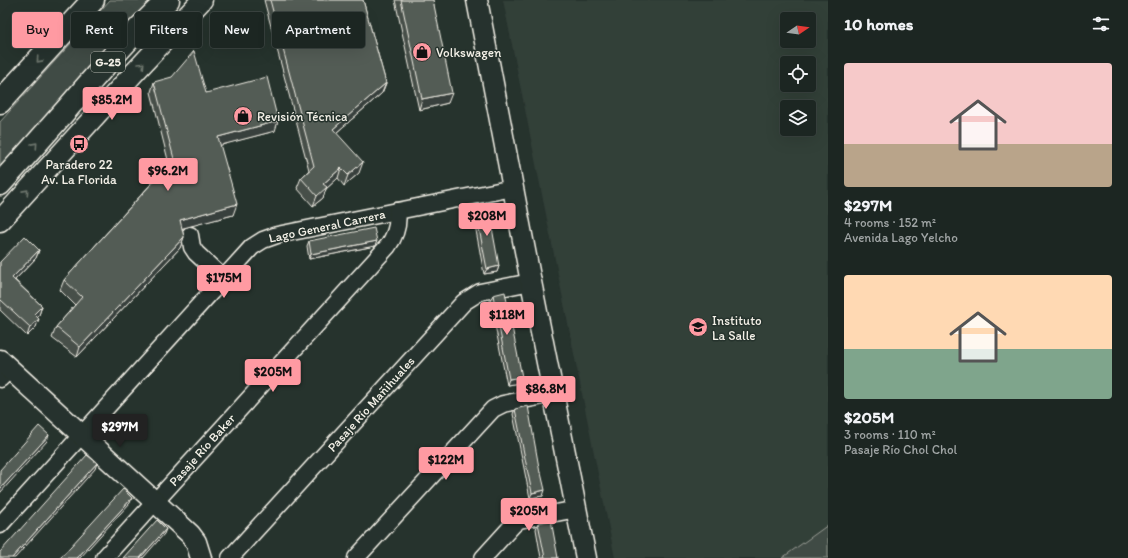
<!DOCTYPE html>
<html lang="en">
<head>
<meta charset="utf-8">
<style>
  :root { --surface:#1c2622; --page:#29322f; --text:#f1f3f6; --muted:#a0a5a5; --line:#3a4340; --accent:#ff9aa2 }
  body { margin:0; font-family:Itim,sans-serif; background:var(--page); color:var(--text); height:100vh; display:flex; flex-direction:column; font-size:15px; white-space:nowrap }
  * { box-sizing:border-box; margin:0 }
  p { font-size:13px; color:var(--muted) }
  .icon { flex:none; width:22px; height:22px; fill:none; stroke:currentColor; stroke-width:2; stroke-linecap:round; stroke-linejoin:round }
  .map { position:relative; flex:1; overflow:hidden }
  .drawer { display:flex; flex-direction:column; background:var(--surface); width:300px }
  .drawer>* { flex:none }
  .banner { position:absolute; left:12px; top:12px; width:380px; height:36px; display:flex; gap:8px }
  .needle { width:26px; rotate:77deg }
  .tools { position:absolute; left:780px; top:12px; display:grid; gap:8px }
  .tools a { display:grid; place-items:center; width:36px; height:36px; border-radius:4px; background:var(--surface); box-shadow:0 4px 16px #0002,0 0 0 1px var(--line); font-size:20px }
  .price { position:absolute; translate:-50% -34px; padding:0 9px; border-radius:4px; background:var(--accent); color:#111; font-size:13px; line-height:26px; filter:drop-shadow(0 1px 2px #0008) }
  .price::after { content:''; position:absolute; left:50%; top:24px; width:12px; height:9px; margin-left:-6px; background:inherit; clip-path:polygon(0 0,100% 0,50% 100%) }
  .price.active { background:#222; color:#fff }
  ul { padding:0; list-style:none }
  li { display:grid; align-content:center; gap:8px; height:212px; padding:0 16px }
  li span { display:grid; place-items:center; height:124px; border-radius:4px; color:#555 }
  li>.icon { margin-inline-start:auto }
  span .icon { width:72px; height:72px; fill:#fffc; stroke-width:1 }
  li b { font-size:17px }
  h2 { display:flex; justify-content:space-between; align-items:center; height:48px; padding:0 16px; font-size:17px }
  .chip { padding:0 14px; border-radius:4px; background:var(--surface); box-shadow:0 4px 16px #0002,0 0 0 1px var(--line); font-size:14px; line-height:36px }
  .chip.active { background:var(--accent); color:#111 }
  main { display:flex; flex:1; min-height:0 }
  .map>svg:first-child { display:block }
  .built { fill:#333f39; fill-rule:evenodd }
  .green { fill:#414b45; stroke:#9a9e96 }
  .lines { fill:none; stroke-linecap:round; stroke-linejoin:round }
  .minor-casing { stroke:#f4f1e8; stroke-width:19 }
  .tertiary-casing { stroke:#f4f1e8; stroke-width:23 }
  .primary-casing { stroke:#f4f1e8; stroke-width:25 }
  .minor { stroke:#26332d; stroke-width:16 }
  .tertiary { stroke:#26332d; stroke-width:20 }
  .primary { stroke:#26332d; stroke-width:22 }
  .wall { fill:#474f49; stroke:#f4f1e8 }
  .shaded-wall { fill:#39403c; stroke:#f4f1e8 }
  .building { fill:#525c55; stroke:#f4f1e8 }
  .oneway { stroke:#6e766e }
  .labels { text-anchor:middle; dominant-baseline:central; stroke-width:3; stroke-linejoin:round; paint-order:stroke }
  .shield { fill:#26332d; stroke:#b6b8b0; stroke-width:1 }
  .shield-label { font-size:12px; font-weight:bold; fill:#f4f1e8 }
  .poi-label { font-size:13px; fill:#f4f1e8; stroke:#26332d; text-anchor:start }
  .street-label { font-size:13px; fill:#f4f1e8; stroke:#26332d }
</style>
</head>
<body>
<main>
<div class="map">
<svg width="828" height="558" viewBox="0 0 828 558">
  <rect width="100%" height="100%" fill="#26332d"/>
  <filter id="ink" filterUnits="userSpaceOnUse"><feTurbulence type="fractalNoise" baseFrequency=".025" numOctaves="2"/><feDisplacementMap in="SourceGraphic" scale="8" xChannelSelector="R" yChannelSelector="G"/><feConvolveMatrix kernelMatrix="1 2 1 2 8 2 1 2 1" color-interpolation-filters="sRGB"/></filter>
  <g filter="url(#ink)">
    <!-- built -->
    <path class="built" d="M503,0h325v525l-46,33h-167zM787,19h22v22h-22zM787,63h22v22h-22zM787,107h22v22h-22z"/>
    <!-- green -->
    <g class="green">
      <polygon points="110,0 153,0 0,171 0,122"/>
      <polygon points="828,525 828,558 782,558"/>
    </g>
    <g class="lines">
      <defs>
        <g id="minor">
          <polyline points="190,235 192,247 196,253 224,279"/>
          <polyline points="0,379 10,369"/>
          <polyline points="0,525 252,247 263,240 277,235 513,188"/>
          <path d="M104,558l284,-312c8,-11 11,-22 9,-35"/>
          <polyline points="230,558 464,302 480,292 531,282"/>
          <polyline points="356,558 493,409 503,404 554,394"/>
          <polyline points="483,558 513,525 519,520 577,509"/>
        </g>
        <g id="tertiary">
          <polyline points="477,0 531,282 586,558"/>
          <polyline points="0,221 133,74 202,0"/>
          <polyline points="0,360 190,534 196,542 201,558"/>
        </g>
        <g id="primary">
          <polyline points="0,102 93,0"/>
          <path d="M0,184c23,-25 45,-50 67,-75 32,-37 65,-76 101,-109"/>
        </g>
      </defs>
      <!-- minor casing -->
      <use href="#minor" class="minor-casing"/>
      <!-- tertiary casing -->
      <use href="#tertiary" class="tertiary-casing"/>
      <!-- primary casing -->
      <use href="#primary" class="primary-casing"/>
      <!-- minor -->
      <use href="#minor" class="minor"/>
      <!-- tertiary -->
      <use href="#tertiary" class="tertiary"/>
      <!-- primary -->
      <use href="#primary" class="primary"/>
    </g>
    <!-- wall -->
    <g class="wall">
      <polygon points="264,0 363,0 386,83 382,93 336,133 359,173 344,186 338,178 326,189 323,198 313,206 297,188 301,178 309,170"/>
      <polygon points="395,0 433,0 448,103 419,110"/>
      <polygon points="154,82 206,93 275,131 220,145 233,215 182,228 184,237 180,248 77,357 52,338 56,327 75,305 60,290 64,280 169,164 151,92"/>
      <polygon points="475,208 499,266 497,272 484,274 473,214"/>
      <polygon points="309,241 375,246 309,259 307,246"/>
      <polygon points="39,250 36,258 15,280 42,306 39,315 37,317 36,327 27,336 0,310 0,262"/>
      <polygon points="493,295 520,383 507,385 490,300"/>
      <polygon points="515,409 543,496 530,498 513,414"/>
      <polygon points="538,523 558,558 541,558 536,529"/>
    </g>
    <!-- shaded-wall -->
    <g class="shaded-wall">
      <polygon points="386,83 382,93 329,139 333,129"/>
      <polygon points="452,93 448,103 419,110 422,99"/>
      <polygon points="278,121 275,131 214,147 218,137"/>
      <polygon points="363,162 359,173 344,186 348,175"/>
      <polygon points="341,168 338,178 326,189 323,198 313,206 317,196 323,184"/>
      <polygon points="237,204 233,215 176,230 180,220"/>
      <polygon points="184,237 180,248 77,357 80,347"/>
      <polygon points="377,241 375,246 309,259 311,254"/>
      <polygon points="39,250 36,258 9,286 12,278"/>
      <polygon points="499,266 497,272 484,274 487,269"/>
      <polygon points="42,306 39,315 31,323 34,314"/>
      <polygon points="39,319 36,327 27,336 30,327"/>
      <polygon points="522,377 520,383 507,385 509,379"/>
      <polygon points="49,435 47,441 0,493 0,489"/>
      <polygon points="97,463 95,469 15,558 12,558"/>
      <polygon points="545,490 543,496 530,498 532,493"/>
      <polygon points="132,498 130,503 80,558 77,558"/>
      <polygon points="166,529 164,534 143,558 140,558"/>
    </g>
    <!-- building -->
    <g class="building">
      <polygon points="270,0 363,0 386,83 333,129 363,162 348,175 341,168 323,184 327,187 317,196 301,178 314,166"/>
      <polygon points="401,0 433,0 452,93 422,99"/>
      <polygon points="194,51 206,93 267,77 278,121 218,137 237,204 180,220 184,237 80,347 56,327 82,297 64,280 174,159 154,82 172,77"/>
      <polygon points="488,206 499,266 487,269 475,208"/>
      <polygon points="374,228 377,241 311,254 309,241"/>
      <polygon points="25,236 39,250 12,278 42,306 34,314 39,319 30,327 1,300 0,301 0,262"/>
      <polygon points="505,292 522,377 509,379 493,295"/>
      <polygon points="528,406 540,473 541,473 545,490 532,493 515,409"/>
      <polygon points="39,426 49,435 0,489 0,470"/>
      <polygon points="87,455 97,463 12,558 0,558 0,552"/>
      <polygon points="123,489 132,498 77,558 60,558"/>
      <polygon points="157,520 166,529 140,558 123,558"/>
      <polygon points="551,520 558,558 545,558 538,523"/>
    </g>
    <!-- one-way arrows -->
    <defs><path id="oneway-chevron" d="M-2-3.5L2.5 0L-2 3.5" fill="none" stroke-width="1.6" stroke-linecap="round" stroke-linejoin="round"/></defs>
    <g class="oneway">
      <use href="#oneway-chevron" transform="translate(39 60) rotate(132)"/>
      <use href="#oneway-chevron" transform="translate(142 65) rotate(-47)"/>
      <use href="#oneway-chevron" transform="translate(35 145) rotate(-48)"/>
      <use href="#oneway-chevron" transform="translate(26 192) rotate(-48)"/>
    </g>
  </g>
  <!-- icons -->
  <defs>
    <symbol id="shop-disc" viewBox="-11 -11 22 22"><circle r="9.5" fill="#ff9aa2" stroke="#26332d"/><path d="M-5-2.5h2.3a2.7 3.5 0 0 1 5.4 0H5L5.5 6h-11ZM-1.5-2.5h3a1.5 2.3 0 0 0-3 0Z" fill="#111"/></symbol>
    <symbol id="bus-disc" viewBox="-11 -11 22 22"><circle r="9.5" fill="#ff9aa2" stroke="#26332d"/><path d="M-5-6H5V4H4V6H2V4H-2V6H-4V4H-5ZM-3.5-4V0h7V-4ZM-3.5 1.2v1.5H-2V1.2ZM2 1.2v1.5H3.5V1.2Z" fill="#111"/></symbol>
    <symbol id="school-disc" viewBox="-11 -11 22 22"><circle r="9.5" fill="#ff9aa2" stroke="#26332d"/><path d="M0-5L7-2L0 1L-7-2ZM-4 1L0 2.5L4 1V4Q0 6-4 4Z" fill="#111"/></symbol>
  </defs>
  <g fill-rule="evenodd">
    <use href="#shop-disc" x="411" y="41" width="22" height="22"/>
    <use href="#shop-disc" x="232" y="105" width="22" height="22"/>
    <use href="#bus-disc" x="68" y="133" width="22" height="22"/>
    <use href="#school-disc" x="687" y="316" width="22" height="22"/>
  </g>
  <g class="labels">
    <!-- shield labels -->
    <rect class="shield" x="91" y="52" width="34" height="20" rx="3"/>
    <g class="shield-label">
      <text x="108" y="62">G-25</text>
    </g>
    <!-- poi labels -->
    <g class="poi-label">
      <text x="436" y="52">Volkswagen</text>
      <text x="257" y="116">Revisión Técnica</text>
      <text x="79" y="164" text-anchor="middle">Paradero 22<tspan x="79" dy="15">Av. La Florida</tspan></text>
      <text x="712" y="320">Instituto<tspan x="712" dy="15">La Salle</tspan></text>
    </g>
    <!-- street labels -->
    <g class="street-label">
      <text transform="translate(327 226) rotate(-12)">Lago General Carrera</text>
      <text transform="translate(371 404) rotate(-48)">Pasaje Río Mañihuales</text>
      <text transform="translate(202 450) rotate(-48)">Pasaje Río Baker</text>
    </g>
  </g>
</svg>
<div class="tools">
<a><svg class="needle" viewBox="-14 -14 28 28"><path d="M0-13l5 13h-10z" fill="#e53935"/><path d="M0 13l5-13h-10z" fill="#a0a5a5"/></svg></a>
<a><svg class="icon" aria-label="locate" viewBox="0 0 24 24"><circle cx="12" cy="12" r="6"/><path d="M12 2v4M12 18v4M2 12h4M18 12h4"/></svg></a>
<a><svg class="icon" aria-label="layers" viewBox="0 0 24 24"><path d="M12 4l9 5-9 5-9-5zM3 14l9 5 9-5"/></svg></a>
</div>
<b class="price" style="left:112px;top:121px">$85.2M</b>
<b class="price" style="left:168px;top:192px">$96.2M</b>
<b class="price" style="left:487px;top:237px">$208M</b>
<b class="price" style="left:224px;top:299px">$175M</b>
<b class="price" style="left:507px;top:336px">$118M</b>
<b class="price" style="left:273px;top:393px">$205M</b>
<b class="price" style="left:546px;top:410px">$86.8M</b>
<b class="price active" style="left:120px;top:448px">$297M</b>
<b class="price" style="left:446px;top:481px">$122M</b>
<b class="price" style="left:529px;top:532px">$205M</b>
<div class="banner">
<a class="chip active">Buy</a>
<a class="chip">Rent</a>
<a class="chip">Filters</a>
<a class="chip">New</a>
<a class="chip">Apartment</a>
</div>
</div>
<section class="drawer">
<h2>10 homes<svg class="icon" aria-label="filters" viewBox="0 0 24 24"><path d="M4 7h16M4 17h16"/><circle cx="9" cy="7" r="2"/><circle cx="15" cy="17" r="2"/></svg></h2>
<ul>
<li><span style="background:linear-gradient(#f6c9c9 65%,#b9a48a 0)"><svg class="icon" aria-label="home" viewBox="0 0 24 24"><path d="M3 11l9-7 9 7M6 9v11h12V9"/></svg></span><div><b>$297M</b><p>4 rooms · 152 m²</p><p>Avenida Lago Yelcho</p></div></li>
<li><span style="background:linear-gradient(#ffd9b3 60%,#7fa58c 0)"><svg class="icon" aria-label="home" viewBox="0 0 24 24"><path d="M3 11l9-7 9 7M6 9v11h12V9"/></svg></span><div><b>$205M</b><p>3 rooms · 110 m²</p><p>Pasaje Río Chol Chol</p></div></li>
</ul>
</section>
</main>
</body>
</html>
